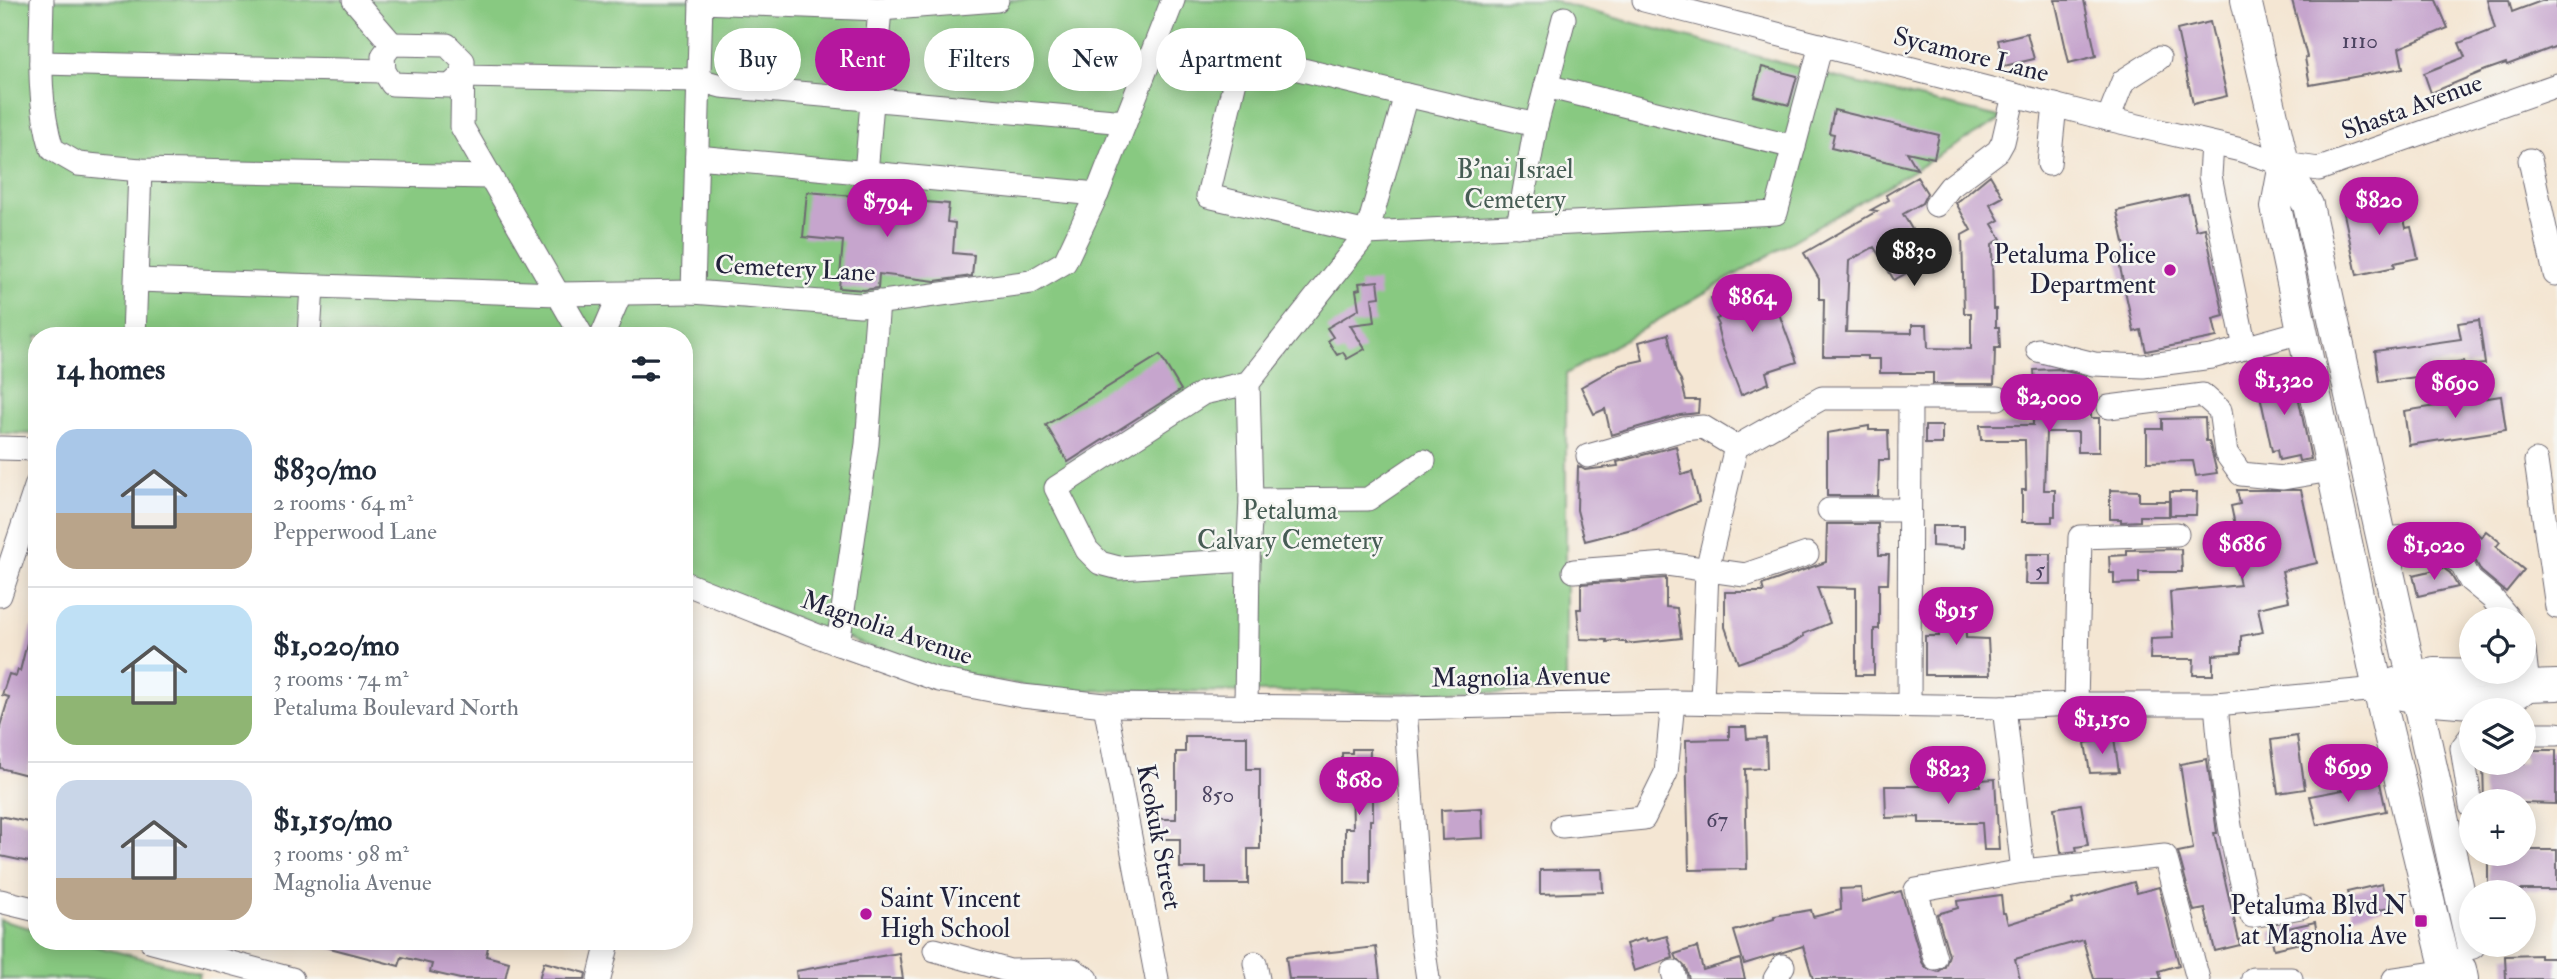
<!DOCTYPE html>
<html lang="en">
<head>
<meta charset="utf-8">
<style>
  :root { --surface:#fff; --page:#f2f2f3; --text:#1f2937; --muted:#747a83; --line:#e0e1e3; --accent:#b5179e }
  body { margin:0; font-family:"IM FELL Double Pica",serif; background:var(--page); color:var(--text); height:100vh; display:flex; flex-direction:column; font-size:26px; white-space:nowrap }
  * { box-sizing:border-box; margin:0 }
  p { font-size:23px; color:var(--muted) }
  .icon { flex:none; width:38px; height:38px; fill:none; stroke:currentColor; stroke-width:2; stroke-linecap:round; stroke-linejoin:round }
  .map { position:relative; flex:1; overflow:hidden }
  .panel { position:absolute; left:28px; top:327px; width:665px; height:623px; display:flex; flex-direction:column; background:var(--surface); border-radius:28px; box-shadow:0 4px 18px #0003 }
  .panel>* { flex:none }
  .hud { position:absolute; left:714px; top:28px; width:665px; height:63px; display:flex; gap:14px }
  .tools { position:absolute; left:2459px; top:607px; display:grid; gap:14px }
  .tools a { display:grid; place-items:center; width:77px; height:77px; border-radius:50%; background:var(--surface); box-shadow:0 4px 18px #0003; font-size:35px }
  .price { position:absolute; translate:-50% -60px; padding:0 16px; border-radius:24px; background:var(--accent); color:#fff; font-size:23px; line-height:46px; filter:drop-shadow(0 2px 4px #0008) }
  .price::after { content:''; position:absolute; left:50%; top:42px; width:21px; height:16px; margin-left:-10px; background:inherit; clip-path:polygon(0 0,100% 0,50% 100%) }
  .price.on { background:#222; color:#fff }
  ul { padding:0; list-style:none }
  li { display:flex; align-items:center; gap:21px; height:175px; padding:0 28px }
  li+li { border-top:2px solid var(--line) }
  li span { display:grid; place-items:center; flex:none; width:196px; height:140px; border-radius:21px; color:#555 }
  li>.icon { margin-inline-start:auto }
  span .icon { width:84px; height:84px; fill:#fffc; stroke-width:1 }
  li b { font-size:30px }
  h2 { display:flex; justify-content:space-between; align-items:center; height:84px; padding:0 28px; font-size:30px }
  .chip { padding:0 24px; border-radius:32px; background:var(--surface); box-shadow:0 4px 18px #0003; font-size:24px; line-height:63px }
  .chip.on { background:var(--accent); color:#fff }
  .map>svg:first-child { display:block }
  .green { fill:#88c981; stroke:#55765e; stroke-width:2 }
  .building { fill:#c6a5cd }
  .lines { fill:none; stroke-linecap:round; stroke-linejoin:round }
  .minor-casing { stroke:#6c6770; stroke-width:25 }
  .major-casing { stroke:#6c6770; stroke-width:32 }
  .minor { stroke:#fff; stroke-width:23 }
  .major { stroke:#fff; stroke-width:30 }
  .poi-dot { fill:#b5179e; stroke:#f6f6f2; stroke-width:2.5 }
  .labels { text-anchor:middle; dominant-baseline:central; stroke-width:5; stroke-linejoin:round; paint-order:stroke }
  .number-label { font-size:23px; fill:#4b4360 }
  .street-label { font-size:26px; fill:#22223b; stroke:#f6f6f2 }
  .park-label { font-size:26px; fill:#465c54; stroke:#f6f6f2 }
  .poi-label { font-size:26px; fill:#22223b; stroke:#f6f6f2; text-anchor:end }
</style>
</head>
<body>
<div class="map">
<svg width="2557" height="979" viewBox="0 0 2557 979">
  <rect width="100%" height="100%" fill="#f6f6f2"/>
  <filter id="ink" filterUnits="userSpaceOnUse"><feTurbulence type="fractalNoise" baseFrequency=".0143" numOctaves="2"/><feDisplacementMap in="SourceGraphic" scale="14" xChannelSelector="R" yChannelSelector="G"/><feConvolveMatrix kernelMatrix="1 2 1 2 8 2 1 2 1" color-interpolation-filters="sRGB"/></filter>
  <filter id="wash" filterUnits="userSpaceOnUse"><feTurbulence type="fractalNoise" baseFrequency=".00686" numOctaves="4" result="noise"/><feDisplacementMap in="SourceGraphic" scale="28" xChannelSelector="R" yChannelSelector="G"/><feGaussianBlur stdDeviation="1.57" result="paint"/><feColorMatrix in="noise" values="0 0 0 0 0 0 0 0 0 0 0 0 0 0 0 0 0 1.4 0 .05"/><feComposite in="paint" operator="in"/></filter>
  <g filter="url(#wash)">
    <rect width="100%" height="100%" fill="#f4e6d3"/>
    <!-- green -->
    <g class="green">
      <polygon points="0,0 1549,0 1860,84 2003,118 1566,374 1566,689 1552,692 1388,693 1050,690 926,668 684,577 684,336 37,336 37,434 0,433"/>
      <polygon points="0,920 37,930 37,942 79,942 200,973 198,979 0,979"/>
    </g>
    <g id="blocks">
      <!-- building -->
      <g class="building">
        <polygon points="2055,0 2084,0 2096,56 2069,63"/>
        <polygon points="2292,0 2436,0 2448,28 2399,48 2403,68 2310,85 2305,58 2307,57"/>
        <polygon points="2487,0 2509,0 2512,12 2544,0 2557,0 2557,46 2507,65 2506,63 2486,70 2431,93 2424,73 2465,57 2459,43 2495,29"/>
        <polygon points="2210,22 2227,96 2193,104 2177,30"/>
        <polygon points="2027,33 2034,59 2004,66 1998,40"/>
        <polygon points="1762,67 1797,76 1789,105 1754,96"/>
        <polygon points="1834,110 1939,135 1934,158 1907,152 1917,169 1831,148 1834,134 1829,133"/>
        <polygon points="1990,175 2003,197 1990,204 1999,220 1992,224 2001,239 1992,244 1993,309 1996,309 1996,327 1999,327 2000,348 1995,348 1994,384 1933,384 1933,373 1880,373 1880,359 1867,359 1867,356 1823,356 1824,299 1819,299 1819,279 1804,253 1877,211 1871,210 1889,200 1886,195 1917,177 1927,193 1922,203 1903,214 1930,260 1894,280 1874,247 1849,261 1846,332 1912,333 1912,325 1927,325 1928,348 1971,349 1971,313 1964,313 1962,235 1971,230 1956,203"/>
        <polygon points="807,192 949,204 947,222 955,223 953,253 974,255 972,276 935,281 879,274 878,288 864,290 839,288 843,241 803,237"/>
        <polygon points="2188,195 2196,230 2205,228 2224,316 2213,319 2217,337 2146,351 2141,330 2134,332 2118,258 2127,256 2117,211"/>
        <polygon points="2400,202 2406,228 2411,227 2418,258 2394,263 2395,267 2357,275 2343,209 2371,203 2372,208"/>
        <polygon points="1765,276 1797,362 1766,372 1769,383 1741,395 1722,346 1717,326 1719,325 1716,319 1719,318 1711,298"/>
        <polygon points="1378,281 1380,297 1372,298 1375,322 1350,325 1365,349 1347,359 1343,352 1337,355 1328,341 1333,337 1327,328 1359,309 1356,290 1360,289 1359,283"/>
        <polygon points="2479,320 2485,364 2465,366 2464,361 2430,365 2431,375 2379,382 2375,351 2461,339 2458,323"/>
        <polygon points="1668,334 1676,372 1681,380 1686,400 1699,400 1698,413 1680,415 1611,435 1605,409 1594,414 1581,387 1620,365 1643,360 1639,342"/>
        <polygon points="1160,355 1181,390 1068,462 1046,425"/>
        <polygon points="2058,369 2085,376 2086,407 2091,407 2091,418 2099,418 2099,452 2078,452 2078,432 2046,432 2044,490 2055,490 2055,516 2052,516 2052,522 2022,522 2022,490 2026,490 2025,440 1981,440 1980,425 2033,425 2032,382 2035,382 2034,370"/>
        <polygon points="2287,371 2290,382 2295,381 2311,459 2299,461 2298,456 2279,460 2277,450 2272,451 2258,386 2263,385 2261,376"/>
        <polygon points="2501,396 2506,430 2409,445 2404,411"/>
        <polygon points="2205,418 2206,441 2209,441 2217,473 2196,476 2193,461 2147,462 2147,429 2162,429 2162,419"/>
        <polygon points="1869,426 1869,430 1888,430 1889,460 1879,460 1878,496 1827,496 1827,433"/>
        <rect x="1925" y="426" width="17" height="18"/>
        <polygon points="1676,446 1682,475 1692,472 1699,502 1636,528 1585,541 1577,510 1578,466 1585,470 1618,466 1617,462"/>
        <polygon points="2110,490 2139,491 2139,501 2169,501 2169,516 2140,516 2140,521 2121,522 2121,519 2110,519"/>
        <polygon points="2237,490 2301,490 2317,563 2282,571 2289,601 2258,608 2263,632 2241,636 2241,653 2213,655 2213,675 2193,675 2194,659 2150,659 2151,639 2173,638 2170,592 2240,585 2231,546 2239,544 2231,506 2240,504"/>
        <polygon points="2170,492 2197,492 2196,515 2170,515"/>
        <polygon points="1827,524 1878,524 1879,555 1889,555 1888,584 1879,584 1879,629 1874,629 1874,675 1856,675 1856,588 1817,587 1830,623 1803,634 1804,636 1789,645 1738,663 1725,627 1725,592 1764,592 1762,585 1826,562"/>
        <polygon points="1932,526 1964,526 1964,548 1932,546"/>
        <polygon points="2486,531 2500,542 2496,547 2524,570 2506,592 2481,571 2473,556 2465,549 2477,533 2481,537"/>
        <polygon points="2181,549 2182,572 2139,572 2139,583 2114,584 2114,573 2110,573 2109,556 2127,555 2127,550"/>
        <polygon points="2026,554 2051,554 2051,584 2025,584"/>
        <polygon points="2443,568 2450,573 2458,587 2418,596 2413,575"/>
        <polygon points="1666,578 1666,607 1677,608 1681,638 1626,644 1626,642 1620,642 1619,640 1607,642 1607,640 1580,639 1577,609 1581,609 1581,584"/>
        <polygon points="1947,598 1965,598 1966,638 1988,639 1990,675 1925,675 1925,636 1939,636 1939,631 1947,631"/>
        <polygon points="31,627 37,628 37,759 32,758 27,775 0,768 0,726 9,697 2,695 9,674 16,676 18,670 20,671"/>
        <polygon points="1729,727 1746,727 1747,739 1766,738 1767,768 1745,769 1747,869 1689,870 1686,740 1729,739"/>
        <polygon points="1185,736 1247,736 1247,769 1260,769 1260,849 1248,849 1248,884 1206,884 1206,868 1180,868 1180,839 1156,839 1156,819 1176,819 1176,752 1185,752"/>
        <polygon points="2297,736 2305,789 2278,793 2271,740"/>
        <polygon points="2114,738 2119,772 2090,773 2085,743"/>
        <polygon points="1352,749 1370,749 1369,795 1373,795 1373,820 1370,820 1370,884 1345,883 1345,828 1353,828 1352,779 1342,776 1342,753 1352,753"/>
        <polygon points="2524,750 2556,750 2556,804 2484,802 2483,763 2524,763"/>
        <polygon points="2207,759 2217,833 2214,833 2240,945 2215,951 2205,909 2194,911 2178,852 2193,849 2180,764"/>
        <polygon points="1995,779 1999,850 1984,850 1982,823 1919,823 1919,817 1886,818 1885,786 1980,786 1980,780"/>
        <polygon points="2380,783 2386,811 2317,825 2310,796"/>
        <polygon points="2081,804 2088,845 2076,847 2077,851 2061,853 2054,808"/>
        <polygon points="1482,808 1483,838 1442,840 1441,810"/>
        <polygon points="0,816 37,824 37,860 30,858 29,862 0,856"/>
        <polygon points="2524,850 2557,850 2557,890 2488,890 2488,857 2502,857 2502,854 2524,854"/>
        <polygon points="1602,869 1603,892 1540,894 1540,870"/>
        <polygon points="2134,882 2137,893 2159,887 2179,965 2159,971 2161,979 2094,979 2083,940 2015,959 2020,979 1813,979 1803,946 1744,964 1734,931 1774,919 1774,916 1811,910 1813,917 1841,910 1840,889 1861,888 1862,902 1901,891 1922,962 1926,968 1938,972 1945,967 1949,955 1937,914 1958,908 1957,901 2001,895 2003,913 2005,913 2008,924 2073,904 2072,900"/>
        <polygon points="2382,884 2384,893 2389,892 2393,907 2353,916 2347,892"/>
        <polygon points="2315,922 2318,939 2274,949 2270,932"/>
        <polygon points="1667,936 1673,958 1634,971 1626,944 1646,938 1647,941"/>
        <polygon points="327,942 489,942 486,956 509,962 505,979 460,979 430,972 432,964 402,957 399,966 326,947"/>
        <polygon points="1376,947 1380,979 1289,979 1286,957"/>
        <polygon points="1697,947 1703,970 1740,959 1745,979 1689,979 1686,968 1677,959 1675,954"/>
        <polygon points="899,953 903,979 797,979 796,971"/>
        <polygon points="2540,955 2540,958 2557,958 2557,979 2506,979 2505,956"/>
        <polygon points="544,962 586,973 585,979 539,979"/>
      </g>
    </g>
  </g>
  <g filter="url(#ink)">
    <use href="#blocks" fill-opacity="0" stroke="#6c6770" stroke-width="2"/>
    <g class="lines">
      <defs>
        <g id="minor">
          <path d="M42,0c-1,51 -5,100 10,149l26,15 62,6 349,7"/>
          <polyline points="354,0 392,44"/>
          <polyline points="701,0 693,292 860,305 1031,282 1065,262 1097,194 1173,0"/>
          <polyline points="1644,0 2108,119 2241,150 2284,164 2319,169 2557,85"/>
          <polyline points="701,2 880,9 997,0"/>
          <polygon points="1241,55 1406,95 1367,233 1208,196"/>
          <polyline points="41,63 384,71"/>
          <polyline points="1546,86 1794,147"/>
          <polyline points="1406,95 1536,125 1564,18"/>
          <polyline points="2108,119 2123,81 2159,58"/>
          <polyline points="2212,144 2210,176 2245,348"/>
          <polyline points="697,157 1097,194"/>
          <polyline points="2530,160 2555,274"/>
          <polyline points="2049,164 2055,105"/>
          <polyline points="866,173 880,9"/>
          <polyline points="1936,205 1950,187 1998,151 2003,142 2014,95"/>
          <polyline points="1518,226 1536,125"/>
          <polyline points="137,280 558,294 693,292"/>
          <polyline points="134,336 140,170"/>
          <polyline points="309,336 312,286"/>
          <polyline points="582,336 462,127 463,61 447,45 392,44 383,56 384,71 392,84 450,86 461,76 699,80 721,86 1125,122"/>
          <polyline points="602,336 620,294"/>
          <polyline points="2038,350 2094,364 2143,366 2212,357 2301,332"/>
          <polyline points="1248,383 1203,393 1056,488 1087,550 1100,563 1119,568 1248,560 1251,500 1248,383 1367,233 1776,213 1821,45"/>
          <polyline points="2109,407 2203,395 2220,410 2226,453 2241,474 2283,478 2331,470"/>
          <polyline points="0,448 37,449"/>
          <polyline points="1588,456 1684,429 1703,427 1736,447"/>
          <polyline points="2536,461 2557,607"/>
          <polyline points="1251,500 1368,499 1424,461"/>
          <polyline points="1829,510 1909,510"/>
          <polyline points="2380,539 2411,537 2431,545 2461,563 2470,580 2492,598 2510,620"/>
          <polyline points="1574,571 1667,564 1745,575 1807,554"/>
          <polyline points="684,583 838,644 939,680 1022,696 1105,705 1405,708 1673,702 2004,707 2076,704 2216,704 2378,689"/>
          <polyline points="0,595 37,484"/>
          <polyline points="838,644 867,444 878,302"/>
          <polyline points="2524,650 2528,686"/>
          <polyline points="1702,702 1707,570 1736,447 1822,398 1998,398"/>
          <polyline points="2076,704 2080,537 2177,534"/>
          <path d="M2216,704c6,70 13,145 36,212l49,-9"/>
          <polyline points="1105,705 1157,979"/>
          <polyline points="1909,705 1910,398"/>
          <polyline points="1246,706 1248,560"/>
          <polyline points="1405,708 1421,931 1428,979"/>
          <polyline points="2524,734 2557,734"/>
          <polyline points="2471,736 2462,748 2471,806"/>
          <polyline points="1562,826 1644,818 1666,773 1673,702"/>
          <polyline points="2023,871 2165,856 2198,979"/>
          <polyline points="0,901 37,910"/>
          <polyline points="152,942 292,979"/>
          <polyline points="935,950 1010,971 1073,970 1087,979"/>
          <polyline points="1935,958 1916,890 2023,871 2004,707"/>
          <polyline points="1255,963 1258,979"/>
          <polyline points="1673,972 1675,979"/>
          <polyline points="599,979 608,942"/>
          <polyline points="1775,979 1783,966"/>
          <polyline points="2253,979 2291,979"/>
          <polyline points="2394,979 2461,969"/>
        </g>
        <g id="major">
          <polyline points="2246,0 2284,164 2308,205 2471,944"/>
          <polyline points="2284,164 2276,207 2378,689 2443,958 2461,969 2463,979"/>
          <polyline points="2395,683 2434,673 2489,674 2528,686 2557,685"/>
          <path d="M2399,694c18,5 89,13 105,7 9,-4 17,-11 24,-15"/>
        </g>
      </defs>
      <!-- minor casing -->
      <use href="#minor" class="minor-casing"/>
      <!-- major casing -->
      <use href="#major" class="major-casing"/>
      <!-- minor -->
      <use href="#minor" class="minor"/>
      <!-- major -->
      <use href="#major" class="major"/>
    </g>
  </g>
  <!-- markers -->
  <g class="poi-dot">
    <circle cx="2170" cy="270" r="7"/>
    <circle cx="866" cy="914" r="7"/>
    <rect x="2414" y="914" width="14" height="14" rx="3.5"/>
  </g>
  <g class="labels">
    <!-- number labels -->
    <g class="number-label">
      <text x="2360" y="40">1110</text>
      <text x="2040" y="569">5</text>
      <text x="1218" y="794">850</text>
      <text x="1717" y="819">67</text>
    </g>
    <!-- street labels -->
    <g class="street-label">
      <text transform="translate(1971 55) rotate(14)">Sycamore Lane</text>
      <text transform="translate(2412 107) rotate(-20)">Shasta Avenue</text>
      <text transform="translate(795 269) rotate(3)">Cemetery Lane</text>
      <text transform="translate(887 628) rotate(19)">Magnolia Avenue</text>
      <text transform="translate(1521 677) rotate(-1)">Magnolia Avenue</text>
      <text transform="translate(1159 837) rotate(79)">Keokuk Street</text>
    </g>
    <!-- park labels -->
    <g class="park-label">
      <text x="1515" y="170">B'nai Israel<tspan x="1515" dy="30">Cemetery</tspan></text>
      <text x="1290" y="511">Petaluma<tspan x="1290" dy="30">Calvary Cemetery</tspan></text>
    </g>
    <!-- poi labels -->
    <g class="poi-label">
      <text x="2156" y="255">Petaluma Police<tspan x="2156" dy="30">Department</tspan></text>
      <text x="880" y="899" text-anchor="start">Saint Vincent<tspan x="880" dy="30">High School</tspan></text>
      <text x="2407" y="906">Petaluma Blvd N<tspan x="2407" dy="30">at Magnolia Ave</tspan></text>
    </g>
  </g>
</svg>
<div class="tools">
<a><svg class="icon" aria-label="locate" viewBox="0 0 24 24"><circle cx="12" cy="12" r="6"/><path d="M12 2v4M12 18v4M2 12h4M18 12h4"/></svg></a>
<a><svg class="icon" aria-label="layers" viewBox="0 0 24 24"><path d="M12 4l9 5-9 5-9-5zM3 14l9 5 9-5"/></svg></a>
<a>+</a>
<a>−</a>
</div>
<b class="price" style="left:2379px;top:237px">$820</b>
<b class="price" style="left:887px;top:239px">$794</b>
<b class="price on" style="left:1914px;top:288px">$830</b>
<b class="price" style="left:1752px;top:334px">$864</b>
<b class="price" style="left:2284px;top:417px">$1,320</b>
<b class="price" style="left:2455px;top:420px">$690</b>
<b class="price" style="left:2049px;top:434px">$2,000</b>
<b class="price" style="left:2242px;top:581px">$686</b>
<b class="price" style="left:2434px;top:582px">$1,020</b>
<b class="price" style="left:1956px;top:647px">$915</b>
<b class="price" style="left:2102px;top:756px">$1,150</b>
<b class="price" style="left:2348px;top:804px">$699</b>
<b class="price" style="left:1948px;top:806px">$823</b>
<b class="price" style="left:1359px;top:817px">$680</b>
<div class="hud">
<a class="chip">Buy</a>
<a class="chip on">Rent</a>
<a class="chip">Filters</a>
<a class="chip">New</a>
<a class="chip">Apartment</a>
</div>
<section class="panel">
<h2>14 homes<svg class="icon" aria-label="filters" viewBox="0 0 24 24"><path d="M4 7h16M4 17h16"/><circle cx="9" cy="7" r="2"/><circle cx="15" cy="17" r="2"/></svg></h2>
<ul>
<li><span style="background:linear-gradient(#a9c7e8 60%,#b9a48a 0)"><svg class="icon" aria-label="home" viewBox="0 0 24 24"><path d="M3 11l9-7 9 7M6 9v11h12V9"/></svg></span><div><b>$830/mo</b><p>2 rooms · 64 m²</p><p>Pepperwood Lane</p></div></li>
<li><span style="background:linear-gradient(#bfe0f5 65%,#8fb573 0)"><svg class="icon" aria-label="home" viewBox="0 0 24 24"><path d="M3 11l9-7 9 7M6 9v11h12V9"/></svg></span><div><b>$1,020/mo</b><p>3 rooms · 74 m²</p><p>Petaluma Boulevard North</p></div></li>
<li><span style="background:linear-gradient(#c9d6e8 70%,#b9a48a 0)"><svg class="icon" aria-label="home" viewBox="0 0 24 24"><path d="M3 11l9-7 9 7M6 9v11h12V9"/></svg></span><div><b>$1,150/mo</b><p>3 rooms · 98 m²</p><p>Magnolia Avenue</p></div></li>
</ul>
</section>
</div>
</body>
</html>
